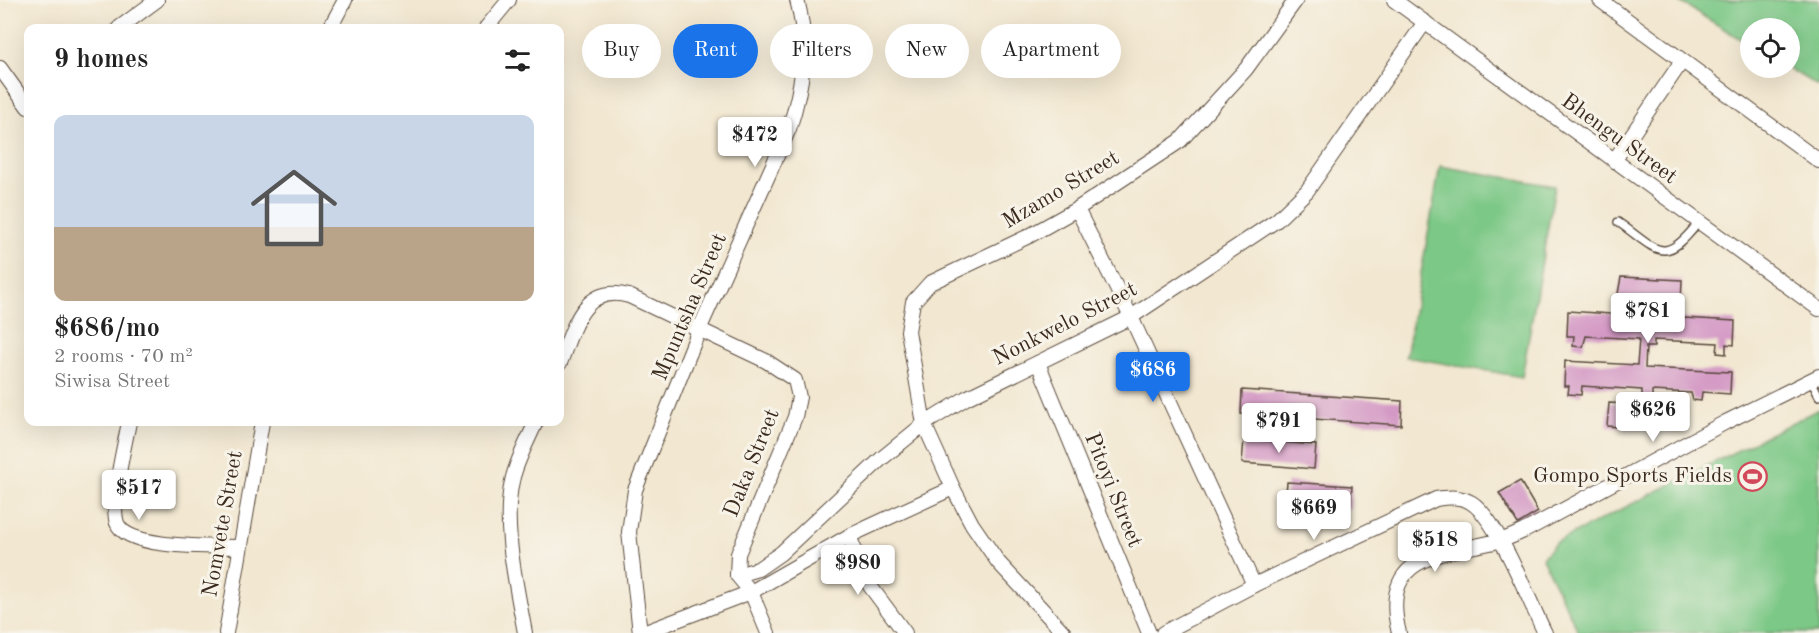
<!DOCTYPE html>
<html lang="en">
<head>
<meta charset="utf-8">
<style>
  :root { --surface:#fff; --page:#f6f6f6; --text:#222; --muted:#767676; --accent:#1a73e8 }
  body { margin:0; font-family:"Old Standard TT",serif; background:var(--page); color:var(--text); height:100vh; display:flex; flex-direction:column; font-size:22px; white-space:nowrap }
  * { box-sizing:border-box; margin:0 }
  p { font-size:20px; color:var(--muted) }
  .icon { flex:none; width:33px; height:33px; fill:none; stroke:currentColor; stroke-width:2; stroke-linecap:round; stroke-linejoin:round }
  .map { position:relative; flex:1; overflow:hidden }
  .drawer { position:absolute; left:24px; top:24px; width:540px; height:402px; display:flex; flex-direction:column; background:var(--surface); border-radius:12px; box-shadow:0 6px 24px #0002 }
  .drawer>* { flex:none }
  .guide { position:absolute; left:582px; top:24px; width:570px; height:54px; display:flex; gap:12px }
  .controls { position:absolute; left:1740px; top:18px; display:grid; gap:12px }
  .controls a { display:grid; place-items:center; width:60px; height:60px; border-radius:50%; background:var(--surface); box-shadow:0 6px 24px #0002; font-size:30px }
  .price { position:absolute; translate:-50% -51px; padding:0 14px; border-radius:6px; background:#fff; color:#222; font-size:20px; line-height:39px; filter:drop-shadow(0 2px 3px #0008) }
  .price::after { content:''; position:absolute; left:50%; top:36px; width:18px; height:14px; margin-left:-9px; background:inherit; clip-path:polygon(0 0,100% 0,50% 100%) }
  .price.current { background:var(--accent); color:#fff }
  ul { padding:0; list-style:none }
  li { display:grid; align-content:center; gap:12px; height:318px; padding:0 30px }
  li span { display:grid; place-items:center; height:186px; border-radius:12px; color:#555 }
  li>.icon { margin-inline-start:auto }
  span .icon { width:108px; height:108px; fill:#fffc; stroke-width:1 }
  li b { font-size:26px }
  h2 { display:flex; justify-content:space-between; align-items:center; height:72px; padding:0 30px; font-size:26px }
  .chip { padding:0 21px; border-radius:27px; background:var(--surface); box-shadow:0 6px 24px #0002; font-size:21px; line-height:54px }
  .chip.current { background:var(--accent); color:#fff }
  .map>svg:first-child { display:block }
  .green { fill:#7cc886; stroke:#5c7952; stroke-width:1.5 }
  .building { fill:#d397c4 }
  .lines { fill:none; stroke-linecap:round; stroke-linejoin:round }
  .lane-casing { stroke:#564639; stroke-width:10 }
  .street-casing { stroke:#564639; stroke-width:16 }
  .lane { stroke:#fff; stroke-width:7 }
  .street { stroke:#fff; stroke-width:14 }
  .labels { text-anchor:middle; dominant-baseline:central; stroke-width:6; stroke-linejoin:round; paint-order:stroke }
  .street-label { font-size:22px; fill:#3b2a1e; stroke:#f7f3e8 }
  .poi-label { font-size:22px; fill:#3b2a1e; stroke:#f7f3e8; text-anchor:end }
</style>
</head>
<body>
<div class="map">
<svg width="1819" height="633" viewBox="0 0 1819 633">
  <rect width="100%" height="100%" fill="#f7f3e8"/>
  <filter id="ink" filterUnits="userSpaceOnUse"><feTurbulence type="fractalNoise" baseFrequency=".0167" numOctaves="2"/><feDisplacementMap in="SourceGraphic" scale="12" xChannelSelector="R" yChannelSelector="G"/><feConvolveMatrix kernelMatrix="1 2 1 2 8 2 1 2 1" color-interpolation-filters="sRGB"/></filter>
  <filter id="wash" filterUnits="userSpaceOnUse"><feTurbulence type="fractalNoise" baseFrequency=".008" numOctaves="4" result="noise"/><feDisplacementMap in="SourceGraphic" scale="24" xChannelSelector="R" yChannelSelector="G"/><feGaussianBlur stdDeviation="1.35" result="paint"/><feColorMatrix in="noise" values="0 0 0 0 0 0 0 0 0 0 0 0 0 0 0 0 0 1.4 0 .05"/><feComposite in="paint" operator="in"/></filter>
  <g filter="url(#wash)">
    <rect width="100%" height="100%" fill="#f2e7d0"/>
    <!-- green -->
    <g class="green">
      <polygon points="1677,0 1819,0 1819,87 1788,68 1790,28 1750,28 1750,45"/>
      <polygon points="1440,166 1555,186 1522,377 1406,357"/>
      <polygon points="1819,409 1819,633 1579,633 1542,558 1555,543"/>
    </g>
    <g id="blocks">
      <!-- building -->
      <g class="building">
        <polygon points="1621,277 1682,280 1681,303 1650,301 1649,316 1735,321 1734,345 1726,344 1726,354 1717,353 1718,343 1654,340 1654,347 1646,347 1645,368 1731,372 1730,394 1702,392 1701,401 1693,400 1691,393 1652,391 1652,399 1642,398 1642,390 1582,386 1581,395 1568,394 1569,386 1564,386 1565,361 1637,365 1639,339 1586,336 1583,347 1573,346 1574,336 1567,336 1568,311 1640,316 1641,300 1617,299"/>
        <polygon points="1242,390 1402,401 1401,425 1241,414"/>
        <polygon points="1609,403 1644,405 1641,429 1607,426"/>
        <polygon points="1244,439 1316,445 1314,469 1242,463"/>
        <polygon points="1520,481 1538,512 1518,524 1499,493"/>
        <polygon points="1287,482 1352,486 1350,509 1285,505"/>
      </g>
    </g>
  </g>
  <g filter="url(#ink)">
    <use href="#blocks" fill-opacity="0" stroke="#564639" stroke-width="1.5"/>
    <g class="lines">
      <defs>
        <g id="lane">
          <path d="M1618,222c39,27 45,46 80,1"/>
          <polyline points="1811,380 1819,396"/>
        </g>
        <g id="street">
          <polyline points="1394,0 1819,309"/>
          <polyline points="1600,0 1819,161"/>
          <polyline points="119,28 157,0"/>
          <polyline points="330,28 345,0"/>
          <polyline points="486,28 509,0"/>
          <polyline points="0,68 28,107"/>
          <polyline points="1614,161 1682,61"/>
          <polyline points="1077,209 1131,317 1254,585"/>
          <path d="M560,363c13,-34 23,-80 69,-67l137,65 29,19 4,17 -4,20 -57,137 -1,21 14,17 17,41"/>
          <polyline points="1038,363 1149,633"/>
          <path d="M129,422c-4,22 -19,81 -12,101 10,27 98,23 123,24"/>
          <polyline points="849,536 870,586 905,633"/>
          <polyline points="737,575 758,569 781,553 881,459 924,424 966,398 1131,317 1277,220 1307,191 1425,22"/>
          <polyline points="226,633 262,422"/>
          <path d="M525,633c-8,-45 -24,-111 -12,-156 5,-19 15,-37 23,-55"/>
          <path d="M640,633l-11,-101 6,-42 64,-160 90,-201c14,-43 20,-85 8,-129"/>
          <polyline points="643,633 751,592 849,536 953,488"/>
          <polyline points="1064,633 998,562 972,524 953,488 924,424 908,331 913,302 930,283 1029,236 1077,209 1180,141 1246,69 1296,0"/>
          <path d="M1163,633l91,-48 182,-86c13,-2 25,-3 36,4 26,17 58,100 73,130"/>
          <path d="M1399,633c-20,-80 42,-78 99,-92 10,-2 21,-8 30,-12l198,-107 93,-46"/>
        </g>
      </defs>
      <!-- lane casing -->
      <use href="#lane" class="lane-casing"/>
      <!-- street casing -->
      <use href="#street" class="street-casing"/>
      <!-- lane -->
      <use href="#lane" class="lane"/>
      <!-- street -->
      <use href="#street" class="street"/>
    </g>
  </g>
  <!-- icons -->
  <defs>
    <symbol id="stadium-ring" viewBox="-11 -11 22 22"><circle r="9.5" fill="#f7f3e8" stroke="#d1495b" stroke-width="1.5"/><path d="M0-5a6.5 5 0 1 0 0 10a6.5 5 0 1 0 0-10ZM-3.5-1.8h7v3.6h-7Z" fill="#d1495b"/></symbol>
  </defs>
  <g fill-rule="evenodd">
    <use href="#stadium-ring" x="1736" y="460" width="33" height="33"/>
  </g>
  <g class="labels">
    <!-- street labels -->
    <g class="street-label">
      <text transform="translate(1619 139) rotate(36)">Bhengu Street</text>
      <text transform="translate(1061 190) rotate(-31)">Mzamo Street</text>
      <text transform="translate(690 307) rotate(-67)">Mpuntsha Street</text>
      <text transform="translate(1065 324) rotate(-27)">Nonkwelo Street</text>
      <text transform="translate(752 463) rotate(-68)">Daka Street</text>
      <text transform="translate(1113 490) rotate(68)">Pitoyi Street</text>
      <text transform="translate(223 524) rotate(-80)">Nomvete Street</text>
    </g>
    <!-- poi labels -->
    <g class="poi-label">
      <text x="1732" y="476">Gompo Sports Fields</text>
    </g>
  </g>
</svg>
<div class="controls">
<a><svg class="icon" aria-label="locate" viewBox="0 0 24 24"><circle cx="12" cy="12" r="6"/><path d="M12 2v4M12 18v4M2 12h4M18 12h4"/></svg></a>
</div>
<b class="price" style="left:755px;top:168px">$472</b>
<b class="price" style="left:1648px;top:344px">$781</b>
<b class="price current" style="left:1153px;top:403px">$686</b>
<b class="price" style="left:1653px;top:443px">$626</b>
<b class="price" style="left:1279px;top:454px">$791</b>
<b class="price" style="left:139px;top:521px">$517</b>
<b class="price" style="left:1314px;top:541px">$669</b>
<b class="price" style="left:1435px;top:573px">$518</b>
<b class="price" style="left:858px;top:596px">$980</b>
<div class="guide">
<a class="chip">Buy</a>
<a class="chip current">Rent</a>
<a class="chip">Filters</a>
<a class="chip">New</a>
<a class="chip">Apartment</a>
</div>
<section class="drawer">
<h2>9 homes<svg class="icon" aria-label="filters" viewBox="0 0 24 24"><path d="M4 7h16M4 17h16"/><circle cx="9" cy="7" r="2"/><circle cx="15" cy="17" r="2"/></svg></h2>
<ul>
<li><span style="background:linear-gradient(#c9d6e8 60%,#b9a48a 0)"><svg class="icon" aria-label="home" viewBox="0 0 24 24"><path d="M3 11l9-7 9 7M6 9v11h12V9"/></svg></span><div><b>$686/mo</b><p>2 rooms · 70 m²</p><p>Siwisa Street</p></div></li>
</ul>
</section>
</div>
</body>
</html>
